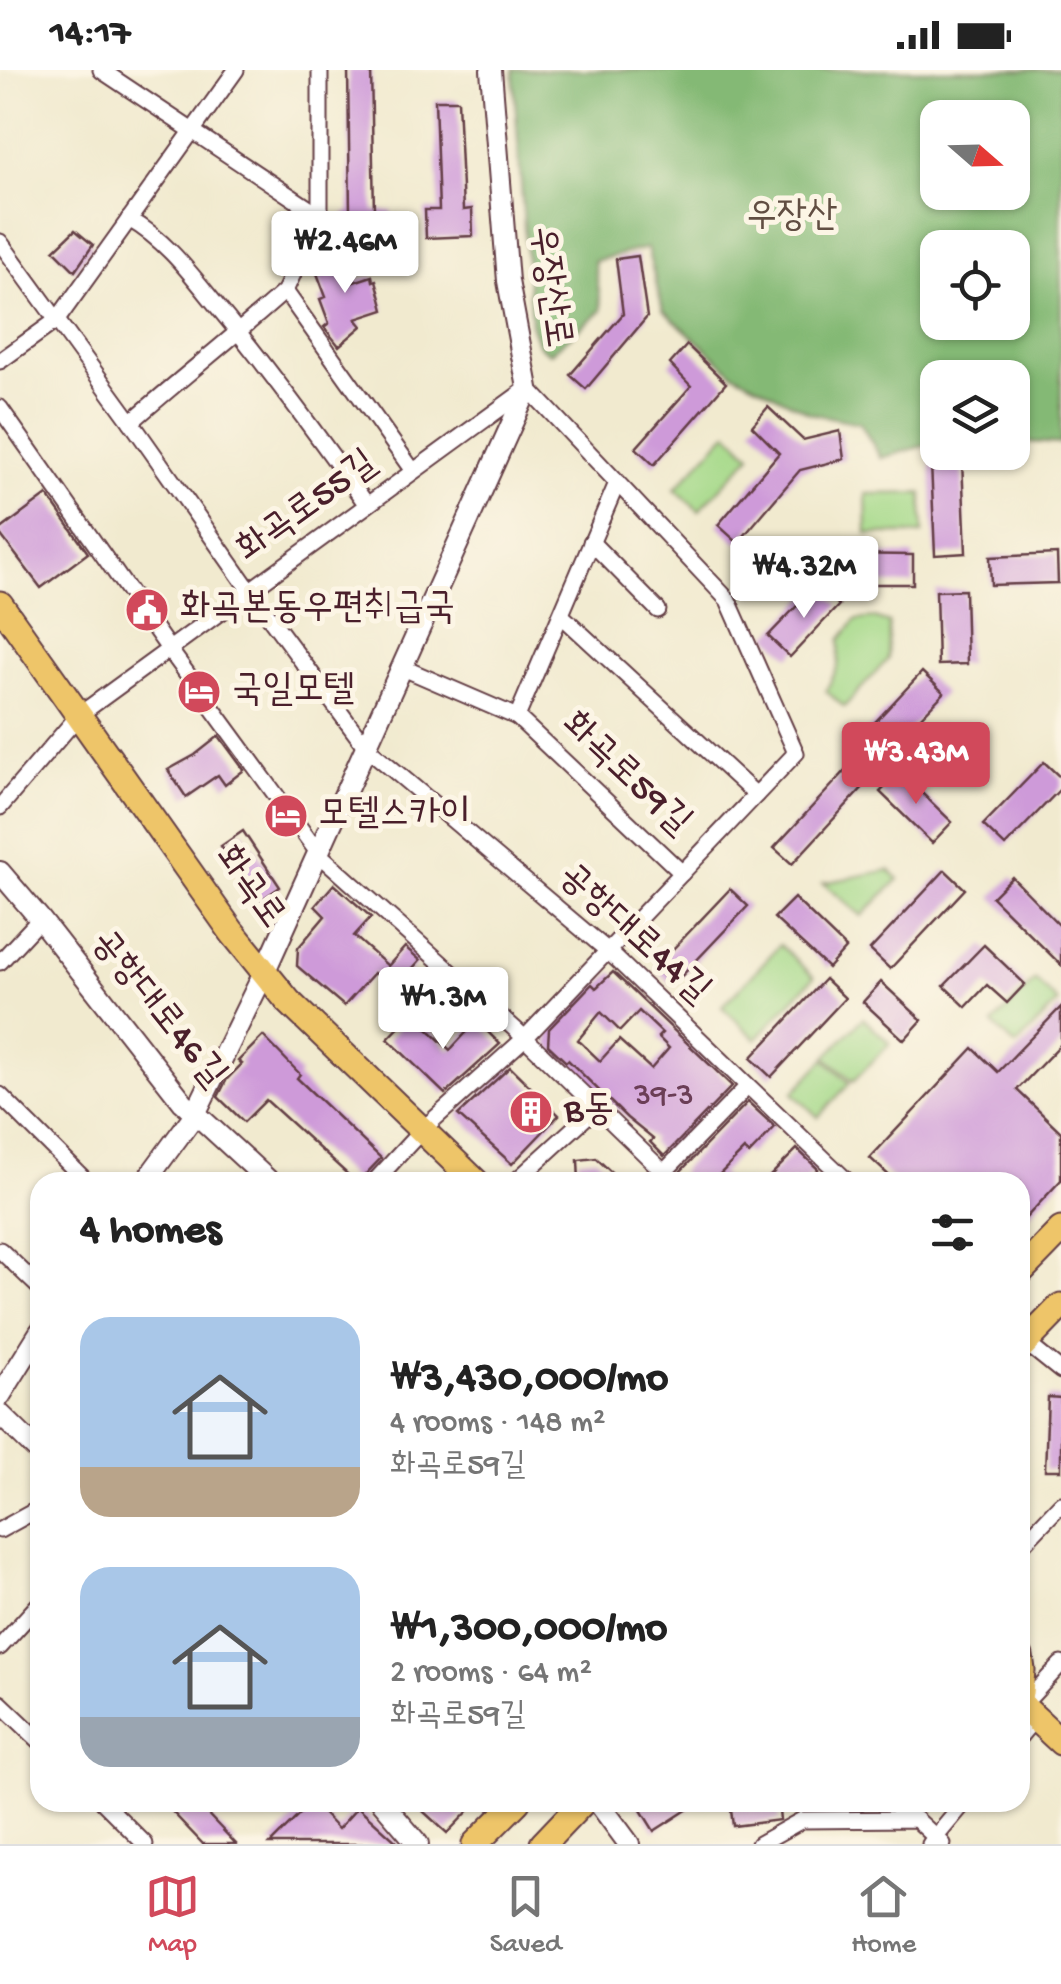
<!DOCTYPE html>
<html lang="en">
<head>
<meta charset="utf-8">
<style>
  :root { --surface:#fff; --page:#f2f2f2; --text:#222; --muted:#767676; --line:#e0e0e0; --accent:#d1495b }
  body { margin:0; font-family:"Gochi Hand","Poor Story",sans-serif; background:var(--page); color:var(--text); height:100vh; display:flex; flex-direction:column; font-size:38px; white-space:nowrap }
  * { box-sizing:border-box; margin:0 }
  p { font-size:32px; color:var(--muted) }
  .icon { flex:none; width:55px; height:55px; fill:none; stroke:currentColor; stroke-width:2; stroke-linecap:round; stroke-linejoin:round }
  .map { position:relative; flex:1; overflow:hidden }
  .panel { position:absolute; left:30px; top:1102px; width:1000px; height:640px; display:flex; flex-direction:column; background:var(--surface); border-radius:30px; box-shadow:0 2px 8px #0004 }
  .panel>* { flex:none }
  .needle { width:65px; rotate:110deg }
  .fabs { position:absolute; left:920px; top:30px; display:grid; gap:20px }
  .fabs a { display:grid; place-items:center; width:110px; height:110px; border-radius:20px; background:var(--surface); box-shadow:0 2px 8px #0004; font-size:50px }
  .price { position:absolute; translate:-50% -85px; padding:0 22px; border-radius:10px; background:#fff; color:#222; font-size:32px; line-height:65px; filter:drop-shadow(0 2px 5px #0008) }
  .price::after { content:''; position:absolute; left:50%; top:60px; width:30px; height:22px; margin-left:-15px; background:inherit; clip-path:polygon(0 0,100% 0,50% 100%) }
  .price.current { background:var(--accent); color:#fff }
  ul { padding:0; list-style:none }
  li { display:flex; align-items:center; gap:30px; height:250px; padding:0 50px }
  li span { display:grid; place-items:center; flex:none; width:280px; height:200px; border-radius:30px; color:#555 }
  li>.icon { margin-inline-start:auto }
  span .icon { width:120px; height:120px; fill:#fffc; stroke-width:1 }
  li b { font-size:42px }
  h2 { display:flex; justify-content:space-between; align-items:center; height:120px; padding:0 50px; font-size:42px }
  .status { display:flex; justify-content:space-between; align-items:center; height:70px; padding:0 50px; background:var(--surface); direction:ltr }
  .status svg { height:28px; fill:currentColor }
  .tabs { display:flex; justify-content:space-around; align-items:center; height:140px; border-top:2px solid var(--line); background:var(--surface); font-size:28px; color:var(--muted) }
  .tabs a { display:grid; justify-items:center; gap:5px }
  .tabs .current { color:var(--accent) }
  .map>svg:first-child { display:block }
  .green { fill:#a5d989; stroke:#787c5a; stroke-width:2.5 }
  .forest { fill:#84b975; stroke:#676c50; stroke-width:2.5; fill-rule:evenodd }
  .building { fill:#ce9ad9; fill-rule:evenodd }
  .lines { fill:none; stroke-linecap:round; stroke-linejoin:round }
  .minor-casing { stroke:#633d44; stroke-width:19 }
  .tertiary-casing { stroke:#633d44; stroke-width:24 }
  .primary-casing { stroke:#633d44; stroke-width:29 }
  .minor { stroke:#fff; stroke-width:15 }
  .tertiary { stroke:#fff; stroke-width:20 }
  .primary { stroke:#eec569; stroke-width:25 }
  .labels { text-anchor:middle; dominant-baseline:central; stroke-width:10; stroke-linejoin:round; paint-order:stroke }
  .number-label { font-size:32px; fill:#6b3e56 }
  .park-label { font-size:38px; fill:#614e42; stroke:#fcf5e5 }
  .street-label { font-size:38px; fill:#4a1f2b; stroke:#fcf5e5 }
  .poi-label { font-size:38px; fill:#4a1f2b; stroke:#fcf5e5; text-anchor:start }
</style>
</head>
<body>
<div class="status"><b>14:17</b><svg viewBox="0 0 49 12"><path d="M0 12V9h3v3zM5 12V6h3v6zM10 12V3h3v9zM15 12V0h3v12zM26 1h20v11H26zM47 4h2v5h-2z"/></svg></div>
<div class="map">
<svg width="1061" height="1774" viewBox="0 0 1061 1774">
  <rect width="100%" height="100%" fill="#fcf5e5"/>
  <filter id="ink" filterUnits="userSpaceOnUse"><feTurbulence type="fractalNoise" baseFrequency=".01" numOctaves="2"/><feDisplacementMap in="SourceGraphic" scale="20" xChannelSelector="R" yChannelSelector="G"/><feConvolveMatrix kernelMatrix="1 2 1 2 8 2 1 2 1" color-interpolation-filters="sRGB"/></filter>
  <filter id="wash" filterUnits="userSpaceOnUse"><feTurbulence type="fractalNoise" baseFrequency=".0048" numOctaves="4" result="noise"/><feDisplacementMap in="SourceGraphic" scale="40" xChannelSelector="R" yChannelSelector="G"/><feGaussianBlur stdDeviation="2.25" result="paint"/><feColorMatrix in="noise" values="0 0 0 0 0 0 0 0 0 0 0 0 0 0 0 0 0 1.4 0 .05"/><feComposite in="paint" operator="in"/></filter>
  <g filter="url(#wash)">
    <rect width="100%" height="100%" fill="#f1eacf"/>
    <!-- green -->
    <g class="green">
      <polygon points="728,362 751,385 699,441 675,419"/>
      <polygon points="922,423 923,464 867,464 866,424"/>
      <polygon points="874,548 889,553 888,589 844,637 826,621 838,596 840,570 856,550"/>
      <polygon points="889,800 899,809 862,846 823,813"/>
      <polygon points="780,875 814,907 756,969 722,937"/>
      <polygon points="1035,910 1058,932 1016,976 993,954"/>
      <polygon points="863,948 890,973 853,1011 826,987"/>
      <polygon points="825,989 850,1013 818,1047 793,1023"/>
    </g>
    <!-- forest -->
    <path class="forest" d="M513,0h548v374l-48,-3 -1,-63h-74l-1,64 -56,16 -21,-35 -50,-10 -78,-41 -69,-62 -16,-62 -53,13 8,49 -52,43 -11,-7 -8,-22zM938,48h74v74h-74zM938,178h74v74h-74z"/>
    <g id="blocks">
      <!-- building -->
      <g class="building">
        <polygon points="348,0 371,0 374,141 392,141 392,162 344,164 344,143 350,143"/>
        <polygon points="435,30 458,30 463,140 472,139 473,166 426,168 425,140 439,140"/>
        <polygon points="75,160 93,175 75,201 54,180"/>
        <polygon points="335,172 348,214 372,206 373,211 376,210 384,240 356,249 362,256 339,276 324,257 329,253 320,229 326,227 315,198 325,175"/>
        <polygon points="638,186 647,247 586,319 570,305 623,244 616,189"/>
        <polygon points="687,275 726,313 654,395 636,378 691,316 670,294"/>
        <polygon points="768,337 803,370 840,361 844,389 800,400 738,473 718,455 779,383 752,356"/>
        <polygon points="962,391 966,483 935,485 931,393"/>
        <polygon points="47,425 88,483 41,518 0,464 0,460"/>
        <polygon points="838,484 913,485 913,514 837,514"/>
        <polygon points="1057,484 1058,513 991,515 990,487"/>
        <polygon points="818,514 839,535 790,587 768,566"/>
        <polygon points="965,520 967,594 938,595 936,521"/>
        <polygon points="922,602 944,623 884,685 863,665"/>
        <polygon points="219,666 244,700 225,715 218,705 186,727 168,700 195,685"/>
        <polygon points="1044,692 1061,708 1061,718 1005,776 983,755"/>
        <polygon points="848,698 865,715 792,794 774,778"/>
        <polygon points="900,702 952,752 932,773 880,722"/>
        <polygon points="243,761 280,817 258,832 221,776"/>
        <polygon points="945,800 965,819 890,899 870,880"/>
        <polygon points="1012,807 1061,857 1061,895 992,827"/>
        <polygon points="334,814 371,847 354,866 388,896 405,877 420,890 393,920 374,903 344,936 297,896 298,878 325,846 315,836"/>
        <polygon points="730,819 748,836 673,915 655,898"/>
        <polygon points="794,828 846,878 828,898 774,848"/>
        <polygon points="984,875 1025,914 1007,933 987,915 966,937 944,916"/>
        <path d="M613,902l119,114 -68,70 -14,-14 3,-3 -26,-21 -59,-58 -2,2 -18,-17 1,-16 43,-45 4,4zM639,941l23,22 -4,4 11,11 -18,21 -32,-29 -19,21 -22,-21 23,-28 19,19z"/>
        <polygon points="825,909 845,928 771,1007 751,988"/>
        <polygon points="881,912 922,950 904,970 863,932"/>
        <polygon points="1061,937 1061,974 1017,1020 1061,1062 1061,1110 1020,1154 1020,1112 896,1112 870,1088 973,978 998,1002"/>
        <polygon points="412,944 450,980 477,951 500,974 445,1024 388,969"/>
        <polygon points="263,966 300,1004 297,1008 381,1088 365,1105 363,1112 356,1112 266,1030 244,1052 218,1027 227,1009 242,994 238,991"/>
        <polygon points="510,997 559,1045 512,1094 458,1045"/>
        <polygon points="748,1032 775,1057 749,1084 744,1080 720,1104 729,1112 690,1112 680,1102"/>
        <polygon points="797,1079 818,1099 804,1112 764,1112"/>
        <polygon points="596,1088 622,1112 579,1112 578,1090"/>
        <polygon points="1048,1327 1061,1328 1061,1400 1045,1400"/>
        <polygon points="163,1732 196,1732 236,1774 203,1774"/>
        <polygon points="312,1732 338,1759 358,1737 399,1774 270,1774"/>
        <polygon points="413,1732 477,1732 447,1763"/>
        <polygon points="636,1732 699,1732 654,1761"/>
        <polygon points="730,1732 778,1732 780,1750 733,1756"/>
      </g>
    </g>
  </g>
  <g filter="url(#ink)">
    <use href="#blocks" fill-opacity="0" stroke="#633d44" stroke-width="2.5"/>
    <g class="lines">
      <defs>
        <g id="minor">
          <polyline points="101,0 320,146"/>
          <polyline points="320,0 320,146 285,221 413,401"/>
          <path d="M129,149c37,21 61,54 88,87 53,64 102,131 150,199"/>
          <polyline points="0,172 131,352 250,521 365,676 608,881 848,1112"/>
          <polyline points="0,291 57,250 236,0"/>
          <polyline points="0,338 169,579 319,784 525,968 674,1112"/>
          <path d="M131,352c51,-45 104,-86 154,-131"/>
          <polyline points="617,413 517,647 682,803"/>
          <polyline points="591,472 658,540"/>
          <polyline points="561,545 756,725"/>
          <polyline points="401,597 517,647"/>
          <polyline points="0,737 79,645 528,318 728,530 796,683 525,968 423,1059 374,1112"/>
          <polyline points="0,892 40,849"/>
          <polyline points="0,1025 87,1112"/>
          <polyline points="664,1102 748,1016"/>
          <polyline points="515,1112 597,1037"/>
          <polyline points="0,1180 40,1218"/>
          <polyline points="1025,1272 1061,1301"/>
          <polyline points="0,1460 40,1438"/>
          <polyline points="1020,1477 1061,1434"/>
          <polyline points="0,1577 40,1533"/>
          <polyline points="0,1633 40,1671"/>
          <polyline points="1022,1636 1061,1594"/>
          <polyline points="1020,1666 1035,1648"/>
          <polyline points="103,1732 145,1774"/>
          <polyline points="759,1774 802,1750 916,1749 943,1774"/>
          <polyline points="930,1774 965,1732"/>
        </g>
        <g id="tertiary">
          <polyline points="0,802 40,849 183,1032 270,1112"/>
          <polyline points="145,1112 195,1044 264,903 528,318 508,211 491,0"/>
          <polyline points="0,1326 40,1262"/>
          <polyline points="0,1344 40,1383"/>
          <polyline points="382,1732 418,1774"/>
          <polyline points="598,1732 629,1774"/>
        </g>
        <g id="primary">
          <polyline points="0,534 232,862 288,931 476,1112"/>
          <polyline points="1020,1202 1061,1160"/>
          <polyline points="1020,1278 1061,1236"/>
          <polyline points="1020,1586 1022,1600 1020,1623"/>
          <polyline points="1020,1634 1061,1672"/>
          <polyline points="475,1774 517,1732"/>
          <polyline points="543,1774 583,1732"/>
        </g>
      </defs>
      <!-- minor casing -->
      <use href="#minor" class="minor-casing"/>
      <!-- tertiary casing -->
      <use href="#tertiary" class="tertiary-casing"/>
      <!-- primary casing -->
      <use href="#primary" class="primary-casing"/>
      <!-- minor -->
      <use href="#minor" class="minor"/>
      <!-- tertiary -->
      <use href="#tertiary" class="tertiary"/>
      <!-- primary -->
      <use href="#primary" class="primary"/>
    </g>
  </g>
  <!-- icons -->
  <defs>
    <symbol id="civic-disc" viewBox="-11 -11 22 22"><circle r="9.5" fill="#d1495b" stroke="#fcf5e5"/><path d="M-.6-6.5H3V-4.5H.6V-3L4-1V1h2V6H-6V1h2V-1L-.6-3ZM-1.2 2.5V6h2.4V2.5Z" fill="#fff"/></symbol>
    <symbol id="hotel-disc" viewBox="-11 -11 22 22"><circle r="9.5" fill="#d1495b" stroke="#fcf5e5"/><path d="M-6-4.5h1.5V1H6V5H4.5V3h-9V5H-6ZM-4 0a1.8 1.8 0 1 1 3.6 0ZM.5 0V-2.5h3Q6-2.5 6 0Z" fill="#fff"/></symbol>
    <symbol id="building-disc" viewBox="-11 -11 22 22"><circle r="9.5" fill="#d1495b" stroke="#fcf5e5"/><path d="M-4-6H4V6H1V3H-1V6H-4ZM-2.5-4.3h1.7v1.8h-1.7ZM.8-4.3h1.7v1.8H.8ZM-2.5-1h1.7V.8h-1.7ZM.8-1h1.7V.8H.8Z" fill="#fff"/></symbol>
  </defs>
  <g fill-rule="evenodd">
    <use href="#civic-disc" x="122" y="515" width="50" height="50"/>
    <use href="#hotel-disc" x="174" y="597" width="50" height="50"/>
    <use href="#hotel-disc" x="261" y="721" width="50" height="50"/>
    <use href="#building-disc" x="506" y="1017" width="50" height="50"/>
  </g>
  <g class="labels">
    <!-- number labels -->
    <g class="number-label">
      <text x="664" y="1027">39-3</text>
    </g>
    <!-- park labels -->
    <g class="park-label">
      <text x="792" y="148">우장산</text>
    </g>
    <!-- street labels -->
    <g class="street-label">
      <text transform="translate(548 217) rotate(82)">우장산로</text>
      <text transform="translate(308 438) rotate(-36)">화곡로55길</text>
      <text transform="translate(625 705) rotate(43)">화곡로59길</text>
      <text transform="translate(248 818) rotate(54)">화곡로</text>
      <text transform="translate(633 865) rotate(42)">공항대로44길</text>
      <text transform="translate(157 940) rotate(51)">공항대로46길</text>
    </g>
    <!-- poi labels -->
    <g class="poi-label">
      <text x="180" y="540">화곡본동우편취급국</text>
      <text x="232" y="622">국일모텔</text>
      <text x="318" y="746">모텔스카이</text>
      <text x="564" y="1042">B동</text>
    </g>
  </g>
</svg>
<div class="fabs">
<a><svg class="needle" viewBox="-14 -14 28 28"><path d="M0-13l5 13h-10z" fill="#e53935"/><path d="M0 13l5-13h-10z" fill="#767676"/></svg></a>
<a><svg class="icon" aria-label="locate" viewBox="0 0 24 24"><circle cx="12" cy="12" r="6"/><path d="M12 2v4M12 18v4M2 12h4M18 12h4"/></svg></a>
<a><svg class="icon" aria-label="layers" viewBox="0 0 24 24"><path d="M12 4l9 5-9 5-9-5zM3 14l9 5 9-5"/></svg></a>
</div>
<b class="price" style="left:345px;top:226px">₩2.46M</b>
<b class="price" style="left:804px;top:551px">₩4.32M</b>
<b class="price current" style="left:916px;top:737px">₩3.43M</b>
<b class="price" style="left:443px;top:982px">₩1.3M</b>
<section class="panel">
<h2>4 homes<svg class="icon" aria-label="filters" viewBox="0 0 24 24"><path d="M4 7h16M4 17h16"/><circle cx="9" cy="7" r="2"/><circle cx="15" cy="17" r="2"/></svg></h2>
<ul>
<li><span style="background:linear-gradient(#a9c7e8 75%,#b9a48a 0)"><svg class="icon" aria-label="home" viewBox="0 0 24 24"><path d="M3 11l9-7 9 7M6 9v11h12V9"/></svg></span><div><b>₩3,430,000/mo</b><p>4 rooms · 148 m²</p><p>화곡로59길</p></div></li>
<li><span style="background:linear-gradient(#a9c7e8 75%,#9aa5b1 0)"><svg class="icon" aria-label="home" viewBox="0 0 24 24"><path d="M3 11l9-7 9 7M6 9v11h12V9"/></svg></span><div><b>₩1,300,000/mo</b><p>2 rooms · 64 m²</p><p>화곡로59길</p></div></li>
</ul>
</section>
</div>
<nav class="tabs">
<a class="current"><svg class="icon" aria-label="map" viewBox="0 0 24 24"><path d="M3 6l6-2 6 2 6-2v14l-6 2-6-2-6 2zM9 4v14M15 6v14"/></svg>Map</a>
<a><svg class="icon" aria-label="saved" viewBox="0 0 24 24"><path d="M7 4h10v16l-5-4-5 4z"/></svg>Saved</a>
<a><svg class="icon" aria-label="home" viewBox="0 0 24 24"><path d="M3 11l9-7 9 7M6 9v11h12V9"/></svg>Home</a>
</nav>
</body>
</html>
